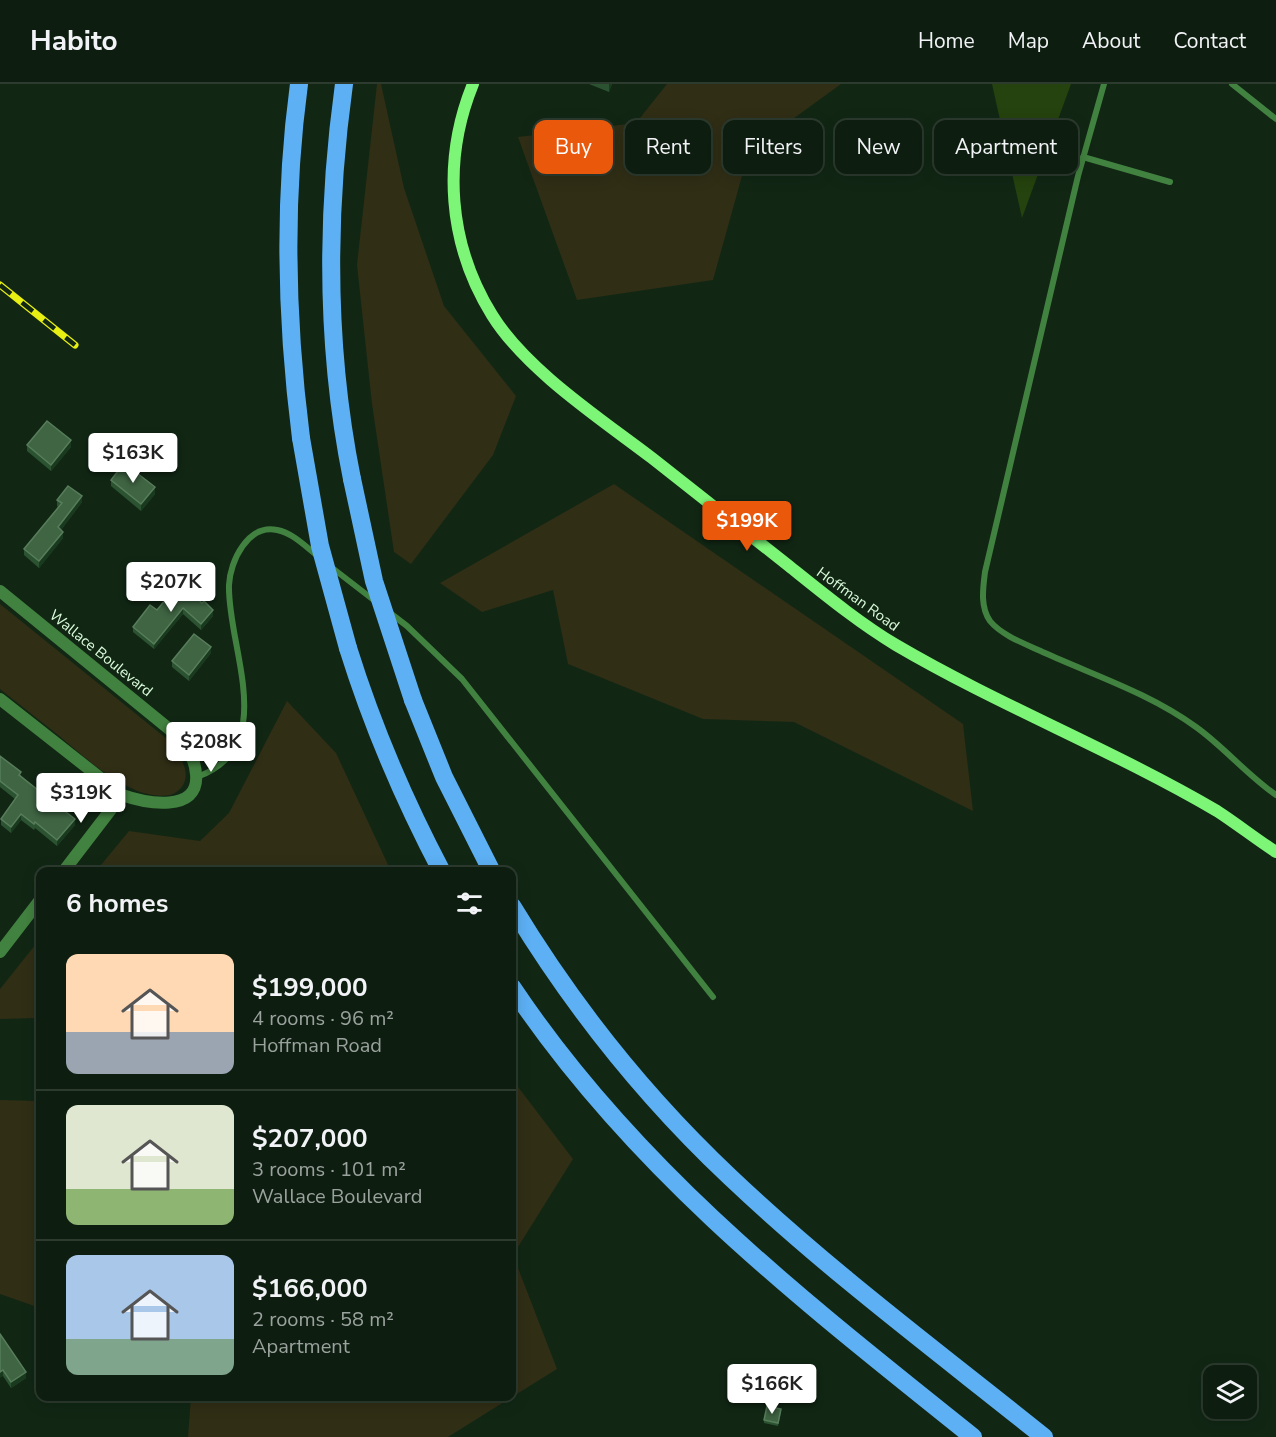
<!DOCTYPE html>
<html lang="en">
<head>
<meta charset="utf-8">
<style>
  :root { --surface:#0d1d0f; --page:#1b2a1d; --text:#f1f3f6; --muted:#9aa29e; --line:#2d3b2f; --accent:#ea580c }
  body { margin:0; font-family:"Nunito Sans",sans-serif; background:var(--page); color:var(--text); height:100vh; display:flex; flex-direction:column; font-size:22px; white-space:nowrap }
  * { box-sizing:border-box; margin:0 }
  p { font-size:20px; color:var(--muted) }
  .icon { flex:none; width:33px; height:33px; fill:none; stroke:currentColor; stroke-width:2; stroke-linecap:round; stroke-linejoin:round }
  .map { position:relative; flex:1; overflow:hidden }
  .side { position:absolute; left:36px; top:783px; width:480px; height:534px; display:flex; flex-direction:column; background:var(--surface); border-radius:12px; box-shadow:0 3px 15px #0003,0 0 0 2px var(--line) }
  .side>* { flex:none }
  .guide { position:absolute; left:534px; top:36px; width:570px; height:54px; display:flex; gap:12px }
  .controls { position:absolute; left:1203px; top:1281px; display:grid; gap:12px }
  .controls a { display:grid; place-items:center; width:54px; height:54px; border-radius:12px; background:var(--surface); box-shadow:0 3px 15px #0003,0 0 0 2px var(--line); font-size:30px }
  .price { position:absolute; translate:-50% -51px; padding:0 14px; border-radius:6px; background:#fff; color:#222; font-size:20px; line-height:39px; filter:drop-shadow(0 2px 3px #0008) }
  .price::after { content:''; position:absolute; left:50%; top:36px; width:18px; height:14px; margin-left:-9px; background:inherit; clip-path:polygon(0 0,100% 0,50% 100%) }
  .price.selected { background:var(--accent); color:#fff }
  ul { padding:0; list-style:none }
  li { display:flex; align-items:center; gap:18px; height:150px; padding:0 30px }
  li+li { border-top:2px solid var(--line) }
  li span { display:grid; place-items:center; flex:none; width:168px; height:120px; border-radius:12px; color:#555 }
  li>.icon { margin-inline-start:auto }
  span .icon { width:72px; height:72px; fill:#fffc; stroke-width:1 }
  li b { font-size:26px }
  h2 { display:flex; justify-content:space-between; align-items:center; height:72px; padding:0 30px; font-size:26px }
  .chip { padding:0 21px; border-radius:12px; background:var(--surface); box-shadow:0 3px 15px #0003,0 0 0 2px var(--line); font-size:21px; line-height:54px }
  .chip.selected { background:var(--accent); color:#fff }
  header { display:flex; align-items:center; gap:36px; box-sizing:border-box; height:84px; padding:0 30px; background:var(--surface); border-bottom:2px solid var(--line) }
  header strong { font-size:28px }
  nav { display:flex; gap:33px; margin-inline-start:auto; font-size:21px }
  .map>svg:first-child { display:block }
  .green { fill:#302e15 }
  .water { fill:#25430e }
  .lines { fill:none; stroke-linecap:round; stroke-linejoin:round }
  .lane { stroke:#428240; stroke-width:6 }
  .street { stroke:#428240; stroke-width:12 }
  .secondary { stroke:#7df678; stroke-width:12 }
  .highway { stroke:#5db0f4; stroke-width:18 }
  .rail-casing { stroke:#e8ef13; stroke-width:7 }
  .rail { stroke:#112714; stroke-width:4.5; stroke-dasharray:14; stroke-linecap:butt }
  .highway-bridge { stroke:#5db0f4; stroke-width:18 }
  .wall { fill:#2c5331 }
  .shaded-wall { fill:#193a1e }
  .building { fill:#3f6543; stroke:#577d5b; stroke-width:1.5 }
  .labels { text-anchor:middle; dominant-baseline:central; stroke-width:5; stroke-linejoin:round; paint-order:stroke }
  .street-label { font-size:15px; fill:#dafcdb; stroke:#112714 }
</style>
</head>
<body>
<header>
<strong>Habito</strong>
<nav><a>Home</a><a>Map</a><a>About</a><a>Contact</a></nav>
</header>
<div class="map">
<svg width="1276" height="1353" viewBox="0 0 1276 1353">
  <rect width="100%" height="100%" fill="#112714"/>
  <!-- green -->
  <g class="green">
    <polygon points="377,0 381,0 404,104 444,222 516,312 493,371 411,480 394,468 372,320 357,181"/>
    <polygon points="667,0 841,0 749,67 713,196 577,216 518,53 636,39"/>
    <polygon points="614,400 963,640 973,727 794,638 703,635 568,580 553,506 482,528 440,499"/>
    <path d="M0,520l167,135c10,12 27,33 14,49 -3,3 -7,6 -11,7 -39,7 -85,-38 -112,-60 -19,-15 -39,-31 -58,-46z"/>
    <polygon points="287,617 336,669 391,787 96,787 129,747 200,757 229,729"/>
    <polygon points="40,855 40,934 0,935 0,905"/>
    <polygon points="512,995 573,1075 513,1171 557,1285 448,1353 188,1353 191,1313 512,1312"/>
    <polygon points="0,1016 40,1017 40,1224 0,1210"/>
  </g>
  <!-- water -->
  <polygon class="water" points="992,0 1071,0 1022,134"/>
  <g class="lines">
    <!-- lane -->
    <g class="lane">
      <path d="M1104,0l-26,92 -93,396c-2,16 -5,35 5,49 12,15 38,24 55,32 51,23 106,41 151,74 28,20 51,48 80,68"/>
      <polyline points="1232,0 1276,35"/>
      <polyline points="1083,73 1170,98"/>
      <polyline points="331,483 375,517"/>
      <polyline points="390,529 407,542 462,595 713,913"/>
      <path d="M197,693c84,-30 30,-130 32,-192 1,-24 19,-61 48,-55 16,3 29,17 42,27"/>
    </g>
    <!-- street -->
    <g class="street">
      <path d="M0,507l179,146c9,11 16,22 17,37 4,40 -51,29 -74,21l-122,-96"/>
      <polyline points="63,788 122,711"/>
      <polyline points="0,868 40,816"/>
    </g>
    <!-- secondary -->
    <path class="secondary" d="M473,0c-31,76 -25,160 19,231 34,55 109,104 160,143 46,36 92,72 137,108 35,28 69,56 107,79 104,61 217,105 321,166 20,13 39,28 59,41"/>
    <!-- highway -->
    <g class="highway">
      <path d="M299,0c-16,118 -13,236 2,354"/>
      <path d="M344,0c-18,130 -18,266 8,395"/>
      <path d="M348,564c24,77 56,152 94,224"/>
      <polyline points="413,616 444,693 492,788"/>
      <path d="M512,822c60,99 133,191 218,271 98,93 208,175 314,260"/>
      <path d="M512,903c123,184 290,313 461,450"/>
    </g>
    <defs>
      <polyline id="rail" points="0,201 75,261"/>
    </defs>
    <!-- rail casing -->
    <use href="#rail" class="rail-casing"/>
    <!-- rail -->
    <use href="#rail" class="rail"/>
    <!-- highway-bridge -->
    <g class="highway-bridge">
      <polyline points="301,354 320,462 348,564"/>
      <polyline points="352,395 374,497 413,616"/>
    </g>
  </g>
  <!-- wall -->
  <g class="wall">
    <polygon points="589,0 612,0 609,8"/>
    <polygon points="27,361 71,363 51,387 27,367"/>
    <polygon points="111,396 155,410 141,427 111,402"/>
    <polygon points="57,416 82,418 61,446 63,454 39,484 24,471 24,465 58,423 57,422"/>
    <polygon points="179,499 213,532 201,546 183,530 154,565 133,548 133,543 157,526"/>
    <polygon points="211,569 189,597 172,583 172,577"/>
    <polygon points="0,672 75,741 57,762 35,744 34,746 21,736 11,749 1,741 1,735 15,715 0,703"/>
    <polygon points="0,1250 26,1294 11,1304 3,1292"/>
    <polygon points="781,1328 778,1342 764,1339 764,1336"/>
  </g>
  <!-- shaded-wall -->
  <g class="shaded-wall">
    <polygon points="609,0 612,0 609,8"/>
    <polygon points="71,356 71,363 51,387 51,381"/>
    <polygon points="155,403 155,410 141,427 141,420"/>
    <polygon points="82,412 82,418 58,450 58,443"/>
    <polygon points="63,448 63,454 39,484 39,477"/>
    <polygon points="183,524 183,530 154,565 154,560"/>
    <polygon points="213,526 213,532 201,546 201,540"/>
    <polygon points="211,563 211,569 189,597 189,591"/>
    <polygon points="21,730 21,736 11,749 11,743"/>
    <polygon points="75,735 75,741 57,762 57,756"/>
    <polygon points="3,1286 3,1292 0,1294 0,1288"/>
    <polygon points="26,1288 26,1294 11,1304 11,1298"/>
  </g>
  <!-- building -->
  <g class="building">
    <polygon points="47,337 71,356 51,381 27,361"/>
    <polygon points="124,379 155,403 141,420 111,396"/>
    <polygon points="68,402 82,412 58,443 63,448 39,477 24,465 62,419 57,416"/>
    <polygon points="179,499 202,519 204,517 213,526 201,540 183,524 154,560 133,543 150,521 157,526"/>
    <polygon points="194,550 211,563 189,591 172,577"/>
    <polygon points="0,672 21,688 19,691 75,735 57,756 35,738 34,740 21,730 11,743 1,735 18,711 0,697"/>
    <polygon points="0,1250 26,1288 11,1298 3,1286 0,1288"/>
    <polygon points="767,1322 781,1325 778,1339 764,1336"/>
  </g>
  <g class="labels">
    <!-- street labels -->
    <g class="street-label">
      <text transform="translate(858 515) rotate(36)">Hoffman Road</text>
      <text transform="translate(101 569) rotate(39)">Wallace Boulevard</text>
    </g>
  </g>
</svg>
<div class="controls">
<a><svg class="icon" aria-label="layers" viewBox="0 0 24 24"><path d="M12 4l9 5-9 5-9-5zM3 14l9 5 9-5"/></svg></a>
</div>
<b class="price" style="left:133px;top:400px">$163K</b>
<b class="price selected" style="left:747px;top:468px">$199K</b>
<b class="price" style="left:171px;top:529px">$207K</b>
<b class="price" style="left:211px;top:689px">$208K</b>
<b class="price" style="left:81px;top:740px">$319K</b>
<b class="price" style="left:772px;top:1331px">$166K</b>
<div class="guide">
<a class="chip selected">Buy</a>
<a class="chip">Rent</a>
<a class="chip">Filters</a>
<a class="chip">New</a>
<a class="chip">Apartment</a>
</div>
<section class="side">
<h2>6 homes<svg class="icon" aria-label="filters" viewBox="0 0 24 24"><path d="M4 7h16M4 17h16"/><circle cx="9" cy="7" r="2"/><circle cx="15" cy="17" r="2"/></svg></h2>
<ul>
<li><span style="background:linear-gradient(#ffd9b3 65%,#9aa5b1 0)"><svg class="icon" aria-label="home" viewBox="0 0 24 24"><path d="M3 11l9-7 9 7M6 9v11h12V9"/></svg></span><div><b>$199,000</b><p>4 rooms · 96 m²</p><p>Hoffman Road</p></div></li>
<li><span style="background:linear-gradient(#dfe7d0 70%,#8fb573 0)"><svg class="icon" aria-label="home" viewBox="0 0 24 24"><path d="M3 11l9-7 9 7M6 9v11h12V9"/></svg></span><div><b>$207,000</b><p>3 rooms · 101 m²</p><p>Wallace Boulevard</p></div></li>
<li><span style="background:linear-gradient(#a9c7e8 70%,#7fa58c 0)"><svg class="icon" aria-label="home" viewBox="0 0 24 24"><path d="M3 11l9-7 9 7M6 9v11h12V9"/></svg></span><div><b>$166,000</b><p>2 rooms · 58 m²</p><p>Apartment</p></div></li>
</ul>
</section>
</div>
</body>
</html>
